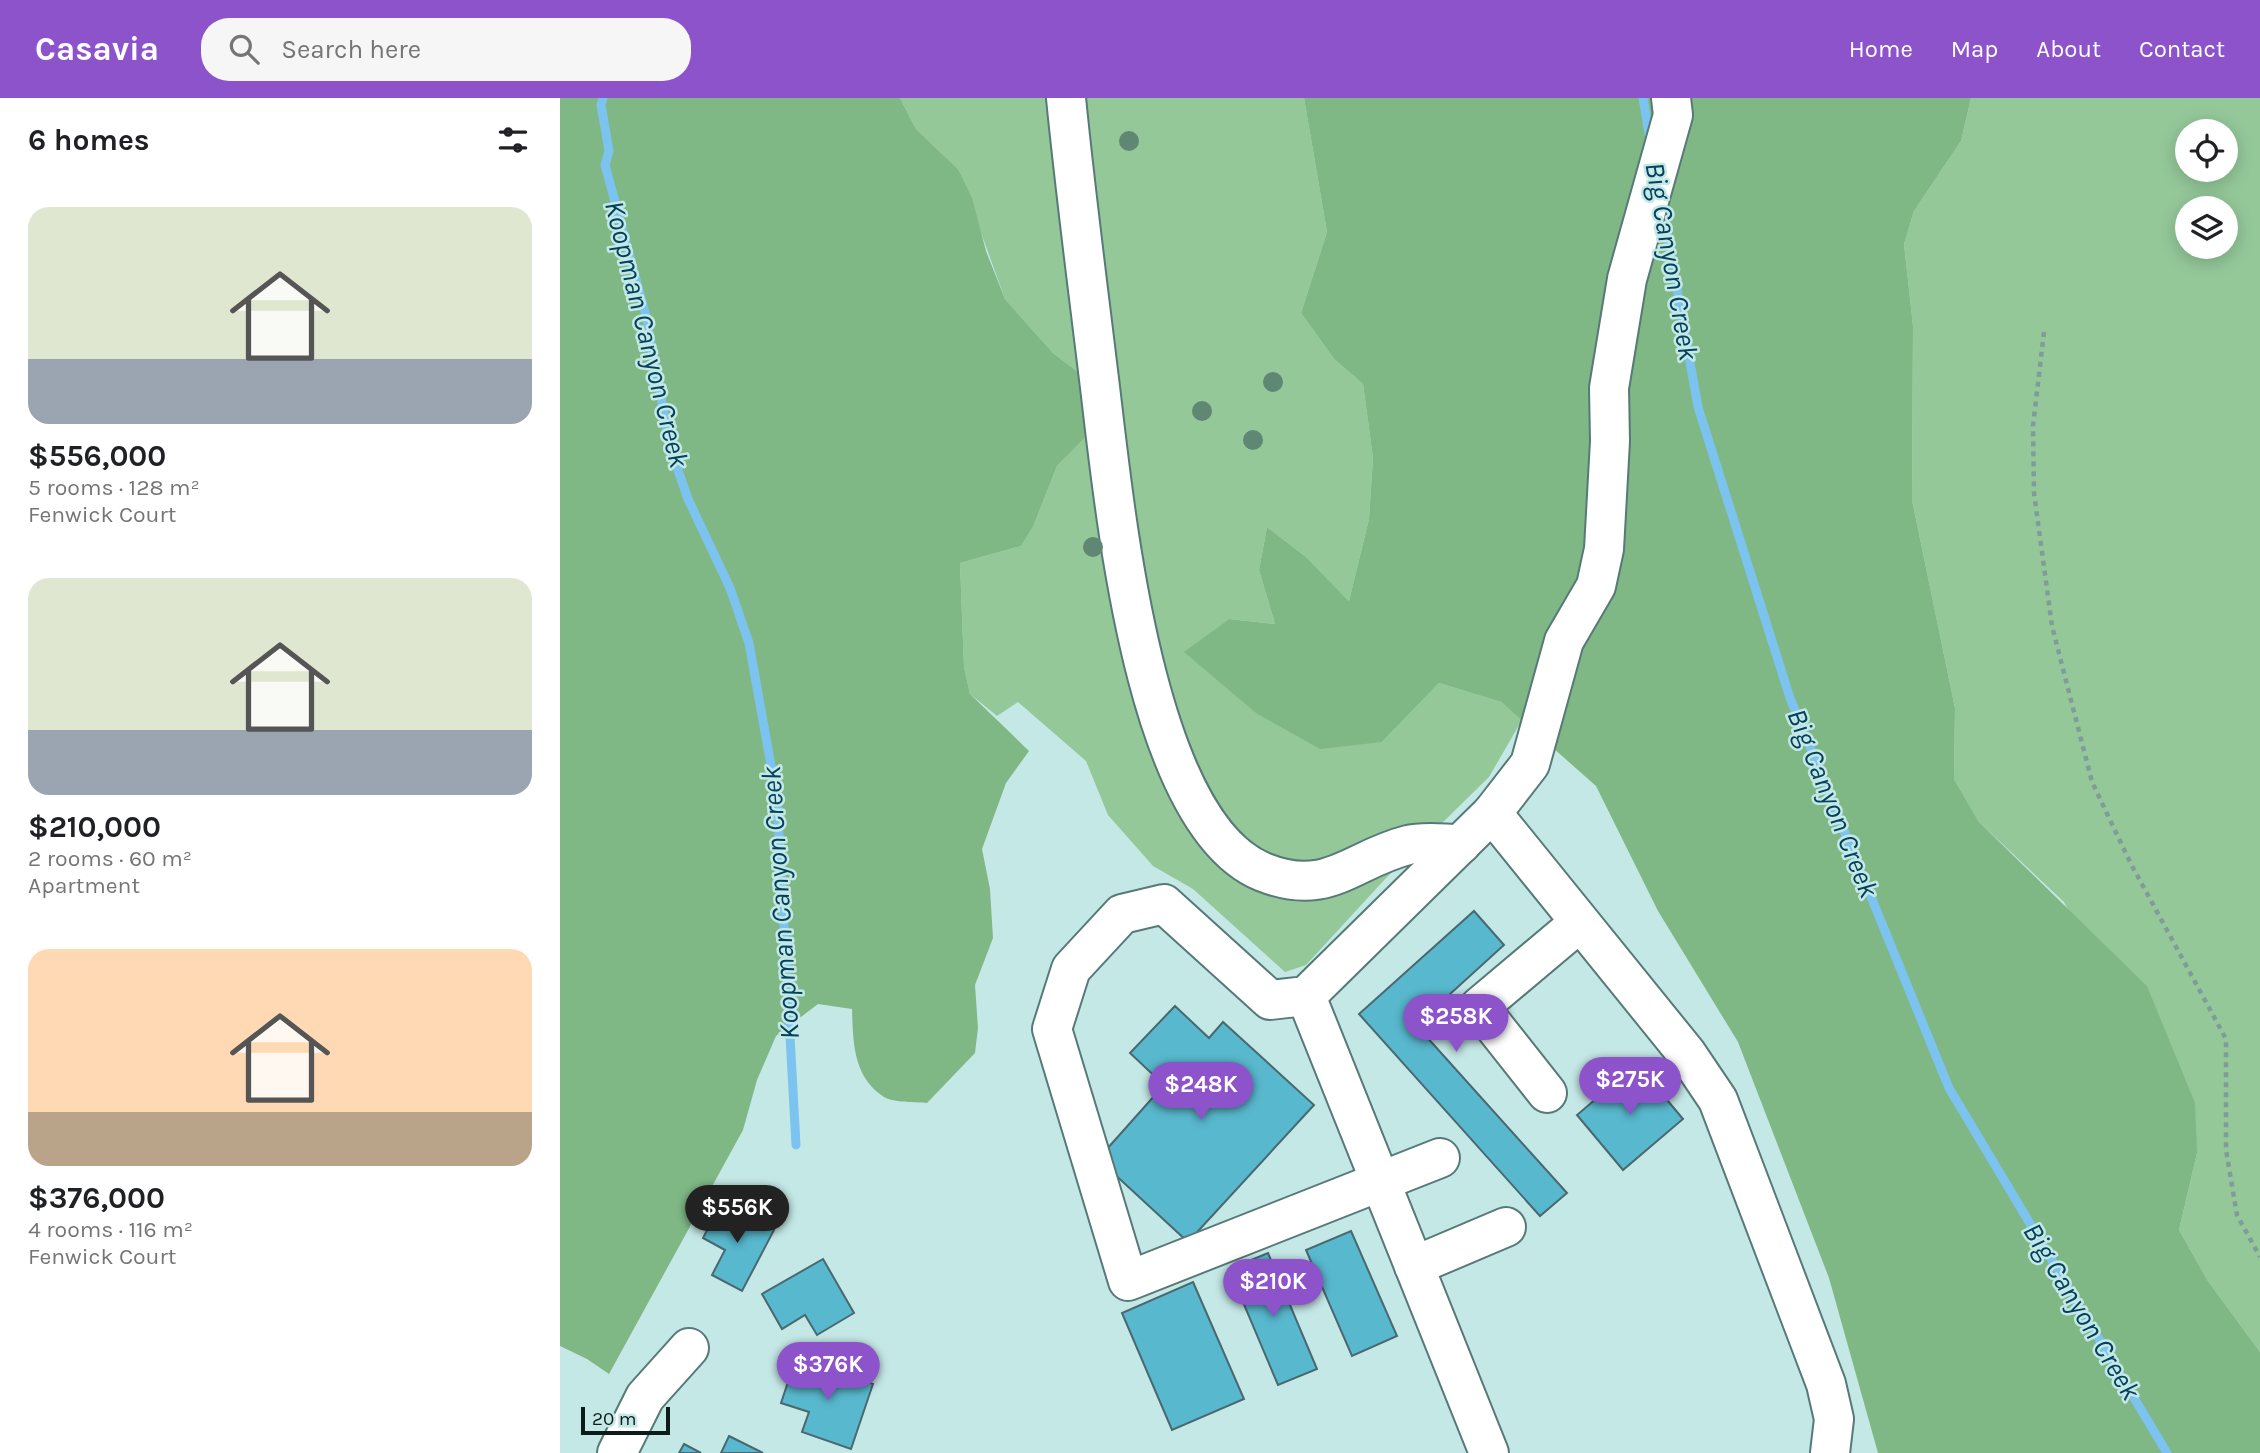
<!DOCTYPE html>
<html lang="en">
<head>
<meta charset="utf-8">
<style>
  :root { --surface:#fff; --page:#f6f6f6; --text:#202124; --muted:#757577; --accent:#8c53ca }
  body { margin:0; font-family:Karla,sans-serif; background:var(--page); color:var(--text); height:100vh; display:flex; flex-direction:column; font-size:26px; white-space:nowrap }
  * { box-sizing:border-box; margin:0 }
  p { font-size:23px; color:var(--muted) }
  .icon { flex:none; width:38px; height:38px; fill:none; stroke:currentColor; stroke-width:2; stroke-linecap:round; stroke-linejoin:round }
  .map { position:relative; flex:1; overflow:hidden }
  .details { display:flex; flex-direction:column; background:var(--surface); width:560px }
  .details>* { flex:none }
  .tools { position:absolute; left:1615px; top:21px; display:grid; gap:14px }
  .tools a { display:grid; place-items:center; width:63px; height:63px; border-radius:50%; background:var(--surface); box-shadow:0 4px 18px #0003; font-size:35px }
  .scale { position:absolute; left:21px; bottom:18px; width:89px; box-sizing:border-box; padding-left:7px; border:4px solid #0d1b1a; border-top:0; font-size:19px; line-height:24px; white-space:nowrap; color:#0d1b1a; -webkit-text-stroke:5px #c4e8e6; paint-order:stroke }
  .price { position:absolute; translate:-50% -60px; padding:0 16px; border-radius:24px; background:var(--accent); color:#fff; font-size:23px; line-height:46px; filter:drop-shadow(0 2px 4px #0008) }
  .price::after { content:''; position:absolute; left:50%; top:42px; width:21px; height:16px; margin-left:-10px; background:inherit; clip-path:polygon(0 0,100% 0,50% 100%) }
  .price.selected { background:#222; color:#fff }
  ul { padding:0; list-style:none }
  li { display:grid; align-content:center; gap:14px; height:371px; padding:0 28px }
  li span { display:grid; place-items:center; height:217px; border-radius:21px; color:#555 }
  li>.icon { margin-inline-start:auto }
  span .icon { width:126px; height:126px; fill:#fffc; stroke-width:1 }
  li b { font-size:30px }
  h2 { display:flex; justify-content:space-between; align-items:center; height:84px; padding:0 28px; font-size:30px }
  header { display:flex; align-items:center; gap:42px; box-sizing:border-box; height:98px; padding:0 35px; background:var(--accent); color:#fff }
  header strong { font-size:33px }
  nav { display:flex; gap:38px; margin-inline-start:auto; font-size:24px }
  .search { width:490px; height:63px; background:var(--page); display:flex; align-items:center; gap:18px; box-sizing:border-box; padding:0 24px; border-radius:28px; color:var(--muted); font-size:26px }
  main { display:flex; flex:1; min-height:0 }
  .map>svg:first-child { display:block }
  .green { fill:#94c899; fill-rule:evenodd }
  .forest { fill:#7fb885 }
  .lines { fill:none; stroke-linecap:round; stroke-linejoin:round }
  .stream { stroke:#7cc3ef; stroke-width:9 }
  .building { fill:#58b8cd; stroke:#496870; stroke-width:2 }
  .minor-casing { stroke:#577977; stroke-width:42 }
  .path { stroke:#809c9a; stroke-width:4.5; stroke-dasharray:5 5; stroke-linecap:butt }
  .minor { stroke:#fff; stroke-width:38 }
  .tree { fill:#608774 }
  .labels { text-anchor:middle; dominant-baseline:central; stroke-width:5; stroke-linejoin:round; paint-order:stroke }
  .water-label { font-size:28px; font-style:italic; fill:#03415d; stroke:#c4e8e6 }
</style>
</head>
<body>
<header>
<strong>Casavia</strong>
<div class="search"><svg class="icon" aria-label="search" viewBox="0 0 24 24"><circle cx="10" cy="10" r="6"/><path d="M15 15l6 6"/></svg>Search here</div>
<nav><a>Home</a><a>Map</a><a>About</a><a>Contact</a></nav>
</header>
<main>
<section class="details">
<h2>6 homes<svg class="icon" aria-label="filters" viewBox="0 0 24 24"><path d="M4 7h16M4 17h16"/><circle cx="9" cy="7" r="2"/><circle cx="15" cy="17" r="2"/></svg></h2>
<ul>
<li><span style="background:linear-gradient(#dfe7d0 70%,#9aa5b1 0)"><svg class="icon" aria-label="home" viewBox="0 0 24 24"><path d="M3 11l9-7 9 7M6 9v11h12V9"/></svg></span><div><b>$556,000</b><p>5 rooms · 128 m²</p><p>Fenwick Court</p></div></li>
<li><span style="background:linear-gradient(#dfe7d0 70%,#9aa5b1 0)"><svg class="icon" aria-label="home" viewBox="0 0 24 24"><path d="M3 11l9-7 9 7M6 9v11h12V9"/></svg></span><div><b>$210,000</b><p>2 rooms · 60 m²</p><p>Apartment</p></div></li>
<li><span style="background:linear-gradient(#ffd9b3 75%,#b9a48a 0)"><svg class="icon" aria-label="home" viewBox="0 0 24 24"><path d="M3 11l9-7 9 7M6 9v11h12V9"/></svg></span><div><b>$376,000</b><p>4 rooms · 116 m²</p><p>Fenwick Court</p></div></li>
</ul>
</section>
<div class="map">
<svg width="1700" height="1355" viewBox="0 0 1700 1355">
  <rect width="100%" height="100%" fill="#c4e8e6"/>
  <!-- green -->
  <g class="green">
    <polygon points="340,0 744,0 767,134 741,215 774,261 803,286 813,360 809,421 789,503 746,459 707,429 699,472 715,526 669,521 625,554 822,644 879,585 941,604 962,622 929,679 827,779 746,867 725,874 633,791 593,768 548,717 526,663 458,604 437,618 410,596 404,569 400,465 461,448 473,429 497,368 533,330 522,277 493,255 445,201 398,71 356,31"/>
    <path d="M1411,0h289v1254l-52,-71 -29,-51 18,-77 -133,-251 -85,-80 -25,-43 1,-71 -43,-208 1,-174 -9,-82 10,-33 47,-70zM1628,33h38v39h-38zM1628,110h38v39h-38z"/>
  </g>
  <!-- forest -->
  <g class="forest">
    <path d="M0,0h340l16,31 42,40 14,29 14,53 19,48 48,54 29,22 12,53 -37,38 -24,61 -12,19 -61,17 4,104 6,27 59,57 -23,32 -24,66 8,40 3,49 -18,47 3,43 -3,25 -48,50c-11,-1 -33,0 -43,-6 -31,-20 -31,-55 -32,-88l-34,-5 -42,32 -19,44 -14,50 -134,244 -22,-15 -27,-13z"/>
    <polygon points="744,0 1411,0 1401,43 1354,113 1344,146 1353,228 1352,402 1395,610 1394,681 1419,724 1587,888 1635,1005 1637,1055 1619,1132 1648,1183 1700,1254 1700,1355 1318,1355 1269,1180 1178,944 1098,813 1036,688 941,604 879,585 822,644 760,651 696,615 624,554 669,521 715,526 699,472 707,429 746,459 789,503 809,421 813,360 803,286 774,261 741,215 767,134"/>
  </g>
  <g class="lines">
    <!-- stream -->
    <g class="stream">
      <polyline points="43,0 41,7 49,53 45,67 87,222 110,349 128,401 170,490 189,545 217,701 236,1047"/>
      <polyline points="1083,0 1090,42"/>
      <polyline points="1102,107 1138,309 1230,600 1389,990 1607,1355"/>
    </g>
  </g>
  <!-- building -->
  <g class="building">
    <polygon points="914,813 944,847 856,927 1007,1095 980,1118 799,916"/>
    <polygon points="615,908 649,940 663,924 754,1007 628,1144 538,1061 604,987 570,955"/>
    <polygon points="1077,966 1123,1021 1063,1072 1017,1017"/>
    <polygon points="161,1105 214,1132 182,1193 152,1177 165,1152 143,1140"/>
    <polygon points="791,1133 837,1238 792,1258 746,1152"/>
    <polygon points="708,1155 757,1271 718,1287 669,1171"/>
    <polygon points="263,1161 294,1215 257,1237 245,1217 222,1231 202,1196"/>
    <polygon points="633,1184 684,1301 612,1332 562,1215"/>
    <polygon points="236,1260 313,1286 291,1351 242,1334 249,1314 221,1305"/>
    <polygon points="169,1338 203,1355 161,1355"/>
    <polygon points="124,1346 141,1355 119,1355"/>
  </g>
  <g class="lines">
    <defs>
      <g id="minor">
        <path d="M506,0c9,91 21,182 32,273 15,117 42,451 165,501 65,26 87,-12 145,-27 16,-4 36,-1 53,-1"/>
        <polyline points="932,715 970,666 1004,543 1036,488 1044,451 1050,343 1049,290 1067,181 1113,17 1111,0"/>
        <polyline points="746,898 929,1355"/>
        <polyline points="987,995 919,909 1019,825"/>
        <polyline points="880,1060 568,1183 492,931 511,871 562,816 604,806 710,902 746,898 932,715 1127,956 1158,1002 1266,1286 1274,1321 1270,1355"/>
        <polyline points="854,1168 946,1129"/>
        <polyline points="57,1355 85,1299 129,1250"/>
      </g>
    </defs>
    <!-- minor casing -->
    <use href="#minor" class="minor-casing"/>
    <!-- path -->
    <polyline class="path" points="1484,234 1473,328 1474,395 1492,528 1532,684 1570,764 1666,941 1666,1052 1677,1117 1700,1159"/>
    <!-- minor -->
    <use href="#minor" class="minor"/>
  </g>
  <!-- trees -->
  <g class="tree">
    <circle cx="569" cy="43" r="10"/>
    <circle cx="713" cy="284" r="10"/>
    <circle cx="642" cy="313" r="10"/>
    <circle cx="693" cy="342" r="10"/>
    <circle cx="533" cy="449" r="10"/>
  </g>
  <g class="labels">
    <!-- water labels -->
    <g class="water-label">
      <text transform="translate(1112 163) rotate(80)">Big Canyon Creek</text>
      <text transform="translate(87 236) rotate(76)">Koopman Canyon Creek</text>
      <text transform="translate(1273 705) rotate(68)">Big Canyon Creek</text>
      <text transform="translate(220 805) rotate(-94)">Koopman Canyon Creek</text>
      <text transform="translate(1522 1213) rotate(59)">Big Canyon Creek</text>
    </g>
  </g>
</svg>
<div class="tools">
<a><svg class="icon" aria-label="locate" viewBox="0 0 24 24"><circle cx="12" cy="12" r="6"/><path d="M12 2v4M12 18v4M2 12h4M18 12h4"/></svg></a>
<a><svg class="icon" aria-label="layers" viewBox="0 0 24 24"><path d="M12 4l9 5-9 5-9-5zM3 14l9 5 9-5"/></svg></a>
</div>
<div class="scale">20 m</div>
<b class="price" style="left:896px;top:956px">$258K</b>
<b class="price" style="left:1070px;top:1019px">$275K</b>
<b class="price" style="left:641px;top:1024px">$248K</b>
<b class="price selected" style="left:177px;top:1147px">$556K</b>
<b class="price" style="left:713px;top:1221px">$210K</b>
<b class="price" style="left:268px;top:1304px">$376K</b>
</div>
</main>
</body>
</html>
